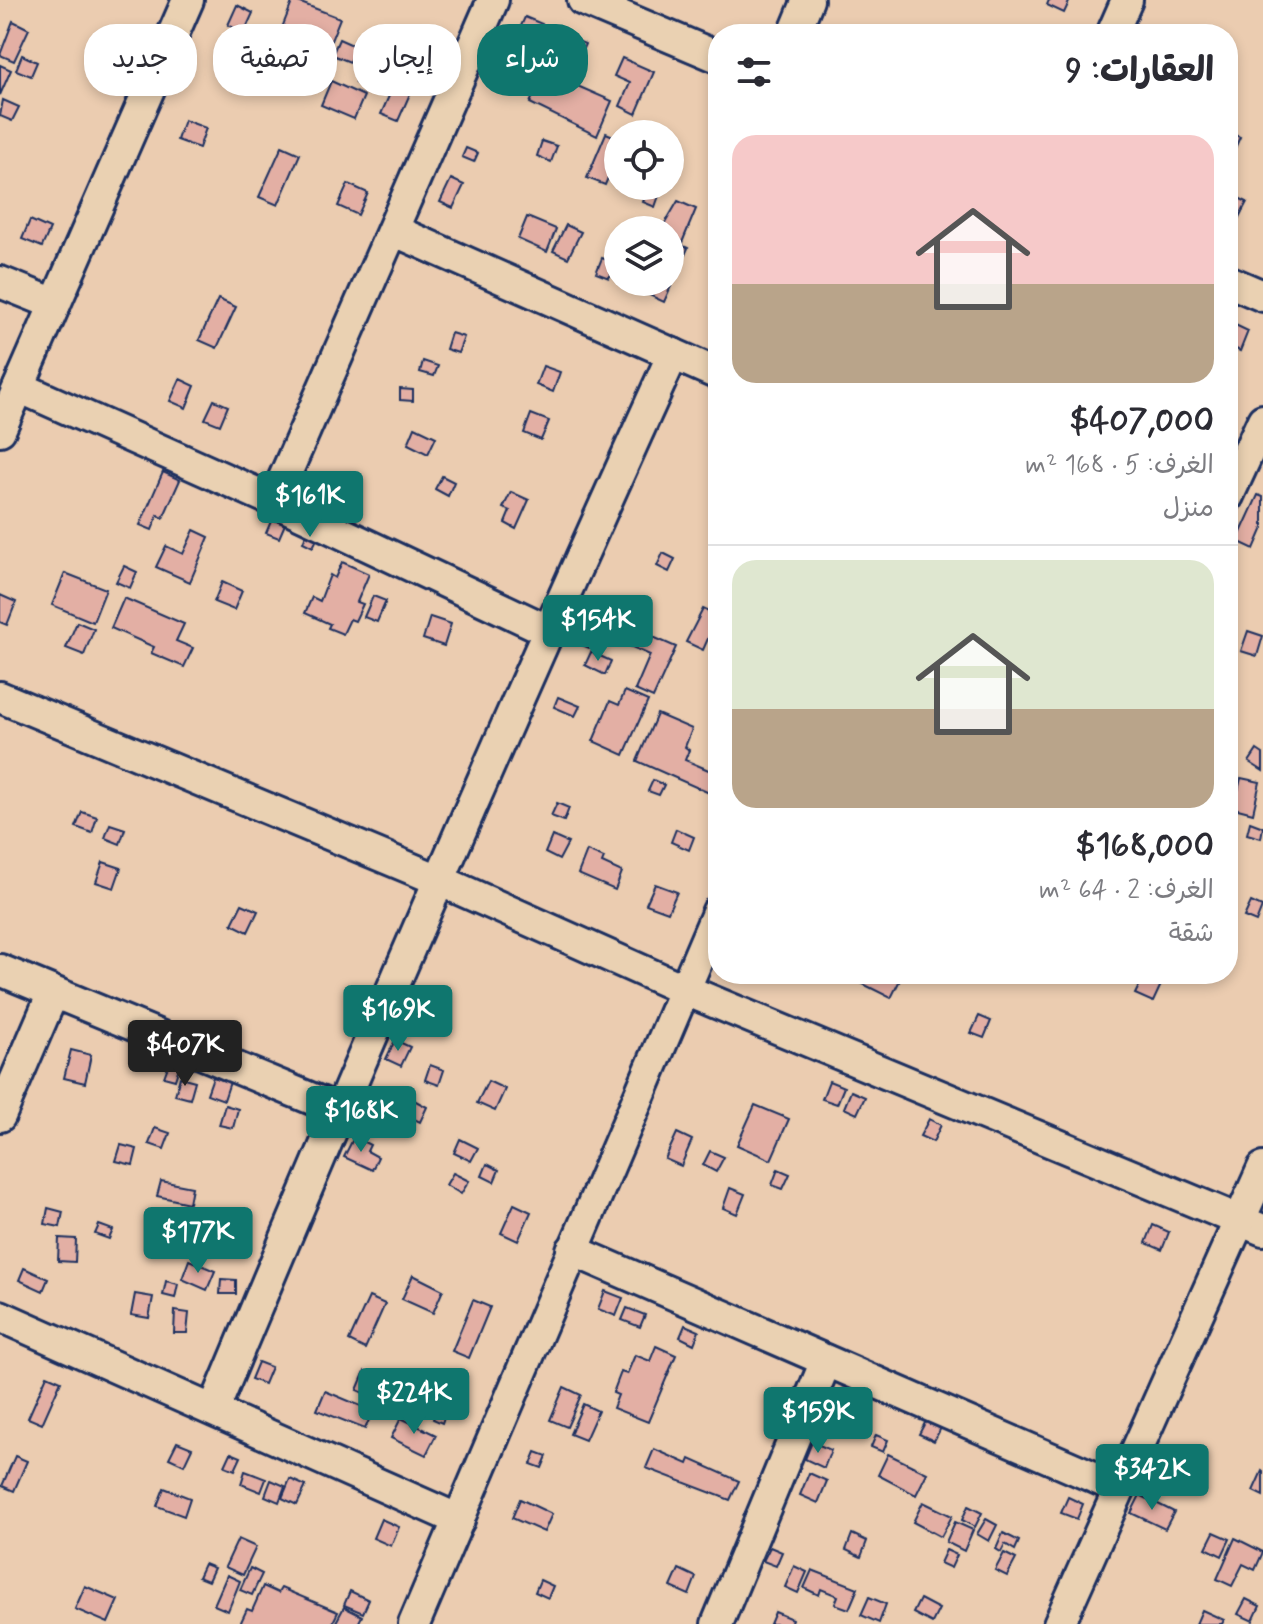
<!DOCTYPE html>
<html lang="ar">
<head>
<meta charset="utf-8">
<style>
  :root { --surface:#fff; --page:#f7f7f7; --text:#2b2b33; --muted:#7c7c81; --line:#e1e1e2; --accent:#0f766e }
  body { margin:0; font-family:Mynerve,"Playpen Sans Arabic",sans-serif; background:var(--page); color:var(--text); direction:rtl; height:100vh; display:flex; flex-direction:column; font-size:30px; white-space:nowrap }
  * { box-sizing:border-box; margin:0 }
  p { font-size:26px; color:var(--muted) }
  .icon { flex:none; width:44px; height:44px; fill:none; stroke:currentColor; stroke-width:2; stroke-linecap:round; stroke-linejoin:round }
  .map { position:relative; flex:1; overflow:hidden; direction:ltr }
  .drawer { position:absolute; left:708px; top:24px; width:530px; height:960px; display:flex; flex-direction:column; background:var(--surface); border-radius:32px; box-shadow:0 4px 12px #0003; direction:rtl }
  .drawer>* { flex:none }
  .banner { position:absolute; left:24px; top:24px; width:564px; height:72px; direction:rtl; display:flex; gap:16px }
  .fabs { position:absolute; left:604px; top:120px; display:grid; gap:16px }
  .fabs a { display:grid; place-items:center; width:80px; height:80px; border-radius:50%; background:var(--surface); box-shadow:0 4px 12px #0003; font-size:40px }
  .price { position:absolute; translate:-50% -68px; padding:0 18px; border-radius:8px; background:var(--accent); color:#fff; font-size:26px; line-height:52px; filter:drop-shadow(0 2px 4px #0008) }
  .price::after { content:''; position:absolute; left:50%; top:48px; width:24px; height:18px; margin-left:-12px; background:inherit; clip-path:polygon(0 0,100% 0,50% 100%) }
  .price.selected { background:#222; color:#fff }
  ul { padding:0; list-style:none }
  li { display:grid; align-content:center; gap:16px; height:424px; padding:0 24px }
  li+li { border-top:2px solid var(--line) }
  li span { display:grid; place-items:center; height:248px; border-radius:24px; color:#555 }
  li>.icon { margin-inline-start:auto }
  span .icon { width:144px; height:144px; fill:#fffc; stroke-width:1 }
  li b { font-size:34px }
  h2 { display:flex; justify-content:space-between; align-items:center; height:96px; padding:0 24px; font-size:34px }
  .pill { padding:0 28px; border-radius:32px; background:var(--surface); box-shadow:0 4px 12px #0003; font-size:28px; line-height:72px }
  .pill.selected { background:var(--accent); color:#fff }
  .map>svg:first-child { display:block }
  .building { fill:#e3afa4; stroke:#1b2f5e; stroke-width:2 }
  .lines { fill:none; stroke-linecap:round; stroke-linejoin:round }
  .minor-casing { stroke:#1b2f5e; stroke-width:36 }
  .minor { stroke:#ead1b2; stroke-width:30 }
</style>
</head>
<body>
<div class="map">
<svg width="1263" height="1624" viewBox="0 0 1263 1624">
  <rect width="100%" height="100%" fill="#ebccb0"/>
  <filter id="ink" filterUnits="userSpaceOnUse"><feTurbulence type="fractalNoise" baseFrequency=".0125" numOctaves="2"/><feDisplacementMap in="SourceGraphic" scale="16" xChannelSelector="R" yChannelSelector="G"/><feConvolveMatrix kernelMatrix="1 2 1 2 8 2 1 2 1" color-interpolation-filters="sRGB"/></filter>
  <g filter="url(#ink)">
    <!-- building -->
    <g class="building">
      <polygon points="293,0 340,18 326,53 280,33"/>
      <polygon points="1049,0 1070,0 1064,13 1047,5"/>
      <polygon points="237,5 253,13 244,33 228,25"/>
      <polygon points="525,17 542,24 534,42 517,35"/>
      <polygon points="13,21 29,29 14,61 0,55"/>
      <polygon points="547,25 566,33 554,60 535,51"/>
      <polygon points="570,38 585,44 578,60 563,53"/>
      <polygon points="339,39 357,47 350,62 332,55"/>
      <polygon points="22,55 37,62 31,76 16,70"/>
      <polygon points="622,58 654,72 636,114 620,106 630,83 614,76"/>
      <polygon points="102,60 121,68 114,85 95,76"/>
      <polygon points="0,65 11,70 0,95"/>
      <polygon points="546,66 562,72 559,78 612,101 597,136 530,103"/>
      <polygon points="361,68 371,73 365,87 355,83"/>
      <polygon points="396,80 413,87 398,121 381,114"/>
      <polygon points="331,81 364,96 354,119 321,105"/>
      <polygon points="3,100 19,107 12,121 0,116"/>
      <polygon points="184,120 206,128 199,148 177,140"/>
      <polygon points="1228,132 1240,137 1231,157 1228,156"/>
      <polygon points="606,133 618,138 618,154 605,185 587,178"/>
      <polygon points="542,141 557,146 551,162 537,156"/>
      <polygon points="282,146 300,154 278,205 259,197"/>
      <polygon points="466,148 478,153 474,162 462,157"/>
      <polygon points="451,179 464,185 453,208 440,202"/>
      <polygon points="348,184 368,193 358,215 338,206"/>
      <polygon points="649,186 661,190 655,207 643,202"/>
      <polygon points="1228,193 1247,202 1236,223 1228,220"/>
      <polygon points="678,201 696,209 681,245 688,248 664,302 632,287 634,282 670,282 670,230 661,230"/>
      <polygon points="527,217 556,229 547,252 518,239"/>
      <polygon points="30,220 50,229 42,247 22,239"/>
      <polygon points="566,225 581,232 568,258 553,251"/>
      <polygon points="602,258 615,263 609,278 596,273"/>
      <polygon points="218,299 236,307 217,348 199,340"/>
      <polygon points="1229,322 1248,331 1240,351 1228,345"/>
      <polygon points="451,333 464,337 458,353 446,349"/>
      <polygon points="423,361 438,366 434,376 420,372"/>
      <polygon points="543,366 560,372 553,392 536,385"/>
      <polygon points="180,379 195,386 186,408 170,401"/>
      <polygon points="400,389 413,390 413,401 400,400"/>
      <polygon points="214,400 228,406 220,425 205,419"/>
      <polygon points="531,414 549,421 541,440 524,433"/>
      <polygon points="415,427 436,437 428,454 408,444"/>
      <polygon points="163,472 180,480 163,518 158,515 152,530 140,525"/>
      <polygon points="442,476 454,482 448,496 435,489"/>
      <polygon points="511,492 529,500 516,529 505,523 510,511 503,508"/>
      <polygon points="1258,495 1263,497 1263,528 1254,549 1237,541"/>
      <polygon points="272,519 285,524 279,538 266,533"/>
      <polygon points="194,530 209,537 190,582 156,567 166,546 183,554"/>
      <polygon points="307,532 318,537 313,547 303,542"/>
      <polygon points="663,553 675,559 669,572 657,566"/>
      <polygon points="342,562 369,574 357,602 363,604 355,621 350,619 343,634 328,628 330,624 305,613 312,597 320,601 330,575 335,578"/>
      <polygon points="124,566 137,572 130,588 116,582"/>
      <polygon points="65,573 106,589 93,622 52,605"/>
      <polygon points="222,582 242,591 234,610 214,602"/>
      <polygon points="0,595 16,602 7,625 0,622"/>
      <polygon points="373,596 386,601 377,622 364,617"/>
      <polygon points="124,598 184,624 176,641 193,648 184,667 151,653 154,647 111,628"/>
      <polygon points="585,608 603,616 589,648 570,640"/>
      <polygon points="703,609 718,616 703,650 686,642"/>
      <polygon points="430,617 451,624 444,646 423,639"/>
      <polygon points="77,622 94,629 84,655 66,648"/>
      <polygon points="630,627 676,647 653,698 635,690 650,655 623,643"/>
      <polygon points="1248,631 1263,636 1257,656 1241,651"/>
      <polygon points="591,652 611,661 605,675 585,665"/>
      <polygon points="625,691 648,701 624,755 593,741 610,701 619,705"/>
      <polygon points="558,697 580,706 575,716 554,707"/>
      <polygon points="657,714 692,729 685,747 689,750 685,760 718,774 716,796 637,761"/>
      <polygon points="1257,750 1263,754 1263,771 1249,762"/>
      <polygon points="1241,778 1260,782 1253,813 1234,808"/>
      <polygon points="653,780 664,785 659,795 648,791"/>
      <polygon points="557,803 569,808 564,821 551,816"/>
      <polygon points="82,812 97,817 92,833 76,827"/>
      <polygon points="1250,822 1263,827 1261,838 1247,834"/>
      <polygon points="110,824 125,829 120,844 105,838"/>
      <polygon points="676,829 694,837 689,850 671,842"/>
      <polygon points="552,836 568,843 559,860 545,853"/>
      <polygon points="587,851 604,858 602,863 622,872 615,890 578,874"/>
      <polygon points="103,862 121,868 114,888 96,882"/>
      <polygon points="655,884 677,892 668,912 646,904"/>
      <polygon points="1251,902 1262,907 1256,922 1244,917"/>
      <polygon points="242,904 258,911 248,932 232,924"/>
      <polygon points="860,974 903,974 891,998 857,981"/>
      <polygon points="1145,974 1166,974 1153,1002 1135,994"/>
      <polygon points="979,1016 991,1021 984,1038 971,1033"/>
      <polygon points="395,1040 410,1047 401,1066 386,1059"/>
      <polygon points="71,1050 91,1055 85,1083 64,1078"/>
      <polygon points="170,1061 180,1064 175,1080 164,1077"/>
      <polygon points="430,1065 444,1070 439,1085 425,1080"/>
      <polygon points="180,1077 195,1081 190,1099 175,1095"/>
      <polygon points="213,1077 230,1082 224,1100 207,1094"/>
      <polygon points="488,1081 505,1089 495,1111 477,1103"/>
      <polygon points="829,1081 844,1087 837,1104 822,1099"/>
      <polygon points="851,1091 865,1097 857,1114 844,1108"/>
      <polygon points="412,1099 427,1107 420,1122 404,1114"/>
      <polygon points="225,1105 238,1109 233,1128 219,1125"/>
      <polygon points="755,1105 789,1119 771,1160 737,1145"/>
      <polygon points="929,1119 941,1125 933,1142 920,1136"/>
      <polygon points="155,1128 170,1133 164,1149 149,1144"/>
      <polygon points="677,1133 692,1140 681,1166 665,1159"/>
      <polygon points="354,1137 370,1145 367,1151 378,1157 372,1170 344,1157"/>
      <polygon points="460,1139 478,1148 471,1161 454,1153"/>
      <polygon points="121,1145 137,1149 133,1165 116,1161"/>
      <polygon points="710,1151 724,1157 716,1172 703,1165"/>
      <polygon points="487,1164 499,1170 494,1182 482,1176"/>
      <polygon points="778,1169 790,1174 783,1189 772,1185"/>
      <polygon points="453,1173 469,1181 461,1194 446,1185"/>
      <polygon points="161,1181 192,1187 189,1203 157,1196"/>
      <polygon points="730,1188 745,1194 737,1214 723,1208"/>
      <polygon points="514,1204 531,1212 518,1241 501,1233"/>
      <polygon points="193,1207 209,1214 201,1230 186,1223"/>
      <polygon points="48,1208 63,1212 60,1227 45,1224"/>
      <polygon points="99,1225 113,1230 109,1239 95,1234"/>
      <polygon points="1153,1225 1169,1232 1162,1250 1146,1243"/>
      <polygon points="59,1238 76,1239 75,1262 58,1261"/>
      <polygon points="189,1260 215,1271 207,1290 182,1279"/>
      <polygon points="24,1268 48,1279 43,1291 19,1280"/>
      <polygon points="413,1275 443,1290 433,1313 402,1299"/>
      <polygon points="221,1279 236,1280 236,1294 220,1294"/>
      <polygon points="166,1281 178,1284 175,1298 163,1295"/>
      <polygon points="605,1291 623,1298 616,1316 598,1309"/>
      <polygon points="135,1294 153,1297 149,1318 131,1315"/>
      <polygon points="369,1297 385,1304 365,1349 349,1341"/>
      <polygon points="473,1300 490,1307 469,1358 452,1351"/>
      <polygon points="627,1308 645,1315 640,1327 622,1320"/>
      <polygon points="175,1311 189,1313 187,1333 174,1333"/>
      <polygon points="685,1325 699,1331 694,1344 680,1337"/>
      <polygon points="656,1346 676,1355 648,1422 613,1408 618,1395 613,1393 621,1372 627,1374 635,1355 650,1361"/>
      <polygon points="258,1362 271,1367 264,1384 251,1379"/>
      <polygon points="365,1371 397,1385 389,1404 357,1390"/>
      <polygon points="445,1374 459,1380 451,1402 436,1395"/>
      <polygon points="47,1375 61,1381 42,1424 28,1418"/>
      <polygon points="564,1387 581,1395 567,1427 550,1420"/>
      <polygon points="325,1391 373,1411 365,1429 317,1410"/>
      <polygon points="826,1391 837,1396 832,1409 820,1403"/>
      <polygon points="583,1404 598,1411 585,1440 570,1434"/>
      <polygon points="437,1408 446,1412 442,1423 433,1419"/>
      <polygon points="401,1418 436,1435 426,1455 391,1438"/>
      <polygon points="846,1418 859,1423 854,1435 841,1429"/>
      <polygon points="927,1419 942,1426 934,1441 919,1434"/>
      <polygon points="876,1435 888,1440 883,1452 871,1447"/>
      <polygon points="177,1442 192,1448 184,1465 169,1458"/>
      <polygon points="812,1442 831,1450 824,1468 805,1459"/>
      <polygon points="654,1449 688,1464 690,1459 739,1481 730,1500 646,1468"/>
      <polygon points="536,1452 547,1456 542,1468 531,1464"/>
      <polygon points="231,1453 241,1457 235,1470 225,1466"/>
      <polygon points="888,1454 927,1473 916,1495 878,1475"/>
      <polygon points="15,1456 27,1461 14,1491 2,1486"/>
      <polygon points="245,1471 266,1479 261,1492 241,1484"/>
      <polygon points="1262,1471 1263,1472 1263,1496 1253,1491"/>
      <polygon points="809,1473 827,1481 818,1503 800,1495"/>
      <polygon points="290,1479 306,1486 297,1505 282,1498"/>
      <polygon points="271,1480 285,1486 279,1502 265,1496"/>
      <polygon points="164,1488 190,1498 184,1516 157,1506"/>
      <polygon points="1140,1495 1174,1512 1165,1529 1131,1513"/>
      <polygon points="1068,1497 1083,1504 1077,1519 1061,1513"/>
      <polygon points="520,1499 552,1514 544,1532 512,1518"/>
      <polygon points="923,1502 952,1516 941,1537 913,1522"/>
      <polygon points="968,1506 982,1513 975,1527 962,1520"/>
      <polygon points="381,1519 399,1527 391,1546 373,1538"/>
      <polygon points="986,1519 997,1525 989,1541 977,1534"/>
      <polygon points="955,1522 973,1530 964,1551 946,1542"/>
      <polygon points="1214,1532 1230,1539 1222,1556 1206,1548"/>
      <polygon points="1003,1533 1019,1541 1015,1550 1005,1544 1001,1552 996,1549"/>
      <polygon points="852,1534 867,1541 861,1557 846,1550"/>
      <polygon points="1235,1538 1263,1552 1255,1570 1243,1564 1232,1586 1217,1579"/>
      <polygon points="238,1539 256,1547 243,1575 225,1567"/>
      <polygon points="770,1547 782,1552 776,1566 763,1561"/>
      <polygon points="946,1550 957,1555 951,1568 940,1563"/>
      <polygon points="1004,1553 1016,1559 1007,1576 995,1570"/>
      <polygon points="204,1564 214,1568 208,1581 198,1577"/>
      <polygon points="794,1566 807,1572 798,1593 785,1587"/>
      <polygon points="250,1568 262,1574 252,1595 240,1590"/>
      <polygon points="679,1569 696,1577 689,1595 671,1587"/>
      <polygon points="812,1570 858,1588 849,1609 835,1604 838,1596 821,1589 819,1595 804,1588"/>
      <polygon points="227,1575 240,1581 228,1611 214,1605"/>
      <polygon points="540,1580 553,1586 548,1598 535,1592"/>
      <polygon points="85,1586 118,1600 108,1623 75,1609"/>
      <polygon points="263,1586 278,1593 281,1588 338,1612 332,1624 240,1624 247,1609 252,1611"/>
      <polygon points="350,1591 369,1600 363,1613 344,1605"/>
      <polygon points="869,1597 886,1604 879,1623 861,1615"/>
      <polygon points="920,1599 939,1609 932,1623 913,1613"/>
      <polygon points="1246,1599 1260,1606 1253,1621 1238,1614"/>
      <polygon points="344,1607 362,1616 358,1624 335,1624"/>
      <polygon points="1202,1610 1224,1620 1222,1624 1196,1624"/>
      <polygon points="775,1612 792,1619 790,1624 770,1624"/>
    </g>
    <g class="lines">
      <defs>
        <g id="minor">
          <polyline points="583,0 718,57"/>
          <polyline points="794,34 808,0"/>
          <polyline points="1112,34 1127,0"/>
          <polyline points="393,230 718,374"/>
          <polyline points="1228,281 1263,296"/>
          <polyline points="0,282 55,304"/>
          <polyline points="19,387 274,501 547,630"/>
          <polyline points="0,430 188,0"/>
          <polyline points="1228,496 1263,420"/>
          <polyline points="274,501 493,0"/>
          <polyline points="0,697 439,880 683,989 1263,1230"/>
          <polyline points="0,970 339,1110"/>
          <polyline points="0,1116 53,993"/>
          <polyline points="572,1250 1119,1488"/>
          <polyline points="0,1316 459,1520"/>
          <path d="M214,1409c148,-354 300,-706 459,-1055"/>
          <polyline points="414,1624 718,911"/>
          <polyline points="717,1624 826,1361"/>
          <polyline points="1059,1624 1263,1168"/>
        </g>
      </defs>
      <!-- minor casing -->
      <use href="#minor" class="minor-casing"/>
      <!-- minor -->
      <use href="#minor" class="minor"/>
    </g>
  </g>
</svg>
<div class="fabs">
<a><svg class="icon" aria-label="locate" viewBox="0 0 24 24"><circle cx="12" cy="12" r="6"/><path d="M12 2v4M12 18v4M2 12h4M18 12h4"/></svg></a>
<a><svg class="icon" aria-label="layers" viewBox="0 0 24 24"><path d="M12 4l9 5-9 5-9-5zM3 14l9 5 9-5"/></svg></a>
</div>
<b class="price" style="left:310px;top:539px">$161K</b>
<b class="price" style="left:598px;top:663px">$154K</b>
<b class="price" style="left:398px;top:1053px">$169K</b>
<b class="price selected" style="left:185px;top:1088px">$407K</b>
<b class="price" style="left:361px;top:1154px">$168K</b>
<b class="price" style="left:198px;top:1275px">$177K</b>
<b class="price" style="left:414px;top:1436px">$224K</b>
<b class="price" style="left:818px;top:1455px">$159K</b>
<b class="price" style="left:1152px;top:1512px">$342K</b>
<div class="banner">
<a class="pill selected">شراء</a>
<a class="pill">إيجار</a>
<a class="pill">تصفية</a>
<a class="pill">جديد</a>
</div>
<section class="drawer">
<h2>العقارات: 9<svg class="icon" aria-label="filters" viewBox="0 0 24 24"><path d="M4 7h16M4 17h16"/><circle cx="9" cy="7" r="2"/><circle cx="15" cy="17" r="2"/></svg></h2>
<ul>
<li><span style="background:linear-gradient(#f6c9c9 60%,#b9a48a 0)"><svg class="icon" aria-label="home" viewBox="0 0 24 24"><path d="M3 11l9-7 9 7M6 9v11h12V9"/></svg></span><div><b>$407,000</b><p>الغرف: 5 · 168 m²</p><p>منزل</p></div></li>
<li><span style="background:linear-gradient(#dfe7d0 60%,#b9a48a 0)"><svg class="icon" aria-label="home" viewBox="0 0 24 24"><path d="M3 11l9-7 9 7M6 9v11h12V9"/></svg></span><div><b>$168,000</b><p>الغرف: 2 · 64 m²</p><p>شقة</p></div></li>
</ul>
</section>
</div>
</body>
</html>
